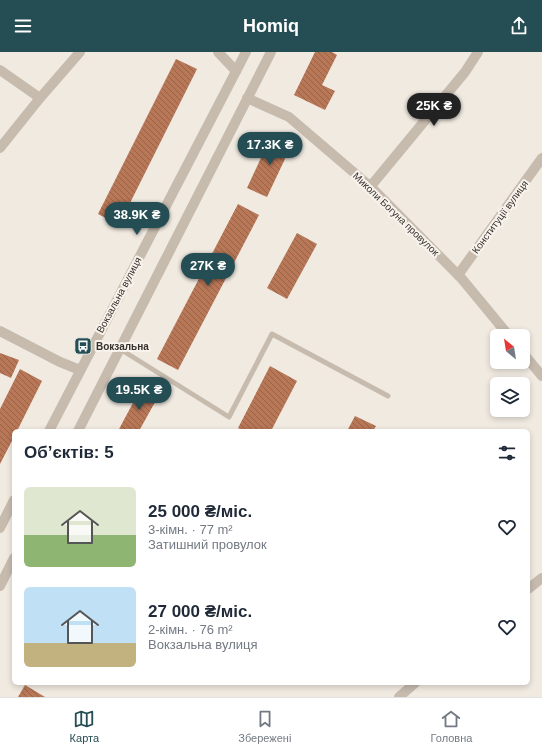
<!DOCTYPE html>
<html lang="uk">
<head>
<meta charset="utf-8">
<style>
  :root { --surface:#fff; --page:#f6f6f7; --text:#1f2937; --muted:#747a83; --line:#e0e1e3; --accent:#254d54 }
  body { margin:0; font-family:Arial,sans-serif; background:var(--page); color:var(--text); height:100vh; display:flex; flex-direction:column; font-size:15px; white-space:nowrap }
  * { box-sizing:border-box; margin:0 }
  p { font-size:13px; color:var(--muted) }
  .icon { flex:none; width:22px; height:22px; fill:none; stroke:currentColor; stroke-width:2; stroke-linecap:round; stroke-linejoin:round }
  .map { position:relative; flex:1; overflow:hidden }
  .drawer { position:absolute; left:12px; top:377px; width:518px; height:256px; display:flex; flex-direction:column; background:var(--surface); border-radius:6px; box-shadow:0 2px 6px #0003 }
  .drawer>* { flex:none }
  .needle { width:26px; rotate:330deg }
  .tools { position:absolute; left:490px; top:277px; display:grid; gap:8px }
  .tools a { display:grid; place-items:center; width:40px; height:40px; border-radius:6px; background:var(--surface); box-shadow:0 2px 6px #0003; font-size:20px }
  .price { position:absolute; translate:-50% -34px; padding:0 9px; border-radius:14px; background:var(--accent); color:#fff; font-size:13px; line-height:26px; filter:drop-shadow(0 1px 2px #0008) }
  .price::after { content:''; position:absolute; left:50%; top:24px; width:12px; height:9px; margin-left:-6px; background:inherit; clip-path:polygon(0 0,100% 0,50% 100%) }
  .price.on { background:#222; color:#fff }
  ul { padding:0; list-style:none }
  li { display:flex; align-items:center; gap:12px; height:100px; padding:0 12px }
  li span { display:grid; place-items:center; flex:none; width:112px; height:80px; border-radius:6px; color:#555 }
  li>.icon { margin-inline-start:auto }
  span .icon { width:48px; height:48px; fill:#fffc; stroke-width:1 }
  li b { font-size:17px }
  h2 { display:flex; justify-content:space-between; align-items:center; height:48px; padding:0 12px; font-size:17px }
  header { display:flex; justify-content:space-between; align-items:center; height:52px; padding:0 12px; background:var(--accent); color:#fff; font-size:18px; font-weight:800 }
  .menu { display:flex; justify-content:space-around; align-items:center; height:56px; border-top:1px solid var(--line); background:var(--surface); font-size:11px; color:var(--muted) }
  .menu a { display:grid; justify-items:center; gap:2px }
  .menu .on { color:var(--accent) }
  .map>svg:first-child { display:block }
  .building { fill:url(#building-back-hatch) }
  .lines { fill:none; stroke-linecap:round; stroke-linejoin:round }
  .service { stroke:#c7bbae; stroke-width:5 }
  .minor { stroke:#c7bbae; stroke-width:10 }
  .tertiary { stroke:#c7bbae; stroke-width:10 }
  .labels { text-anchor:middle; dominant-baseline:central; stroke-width:4; stroke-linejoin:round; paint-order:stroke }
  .street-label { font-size:10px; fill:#37302b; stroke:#f8f4ed }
  .poi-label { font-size:10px; font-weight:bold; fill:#37302b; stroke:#f8f4ed; text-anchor:start }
</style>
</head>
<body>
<header><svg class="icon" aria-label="menu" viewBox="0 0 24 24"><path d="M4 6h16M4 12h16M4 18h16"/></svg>Homiq<svg class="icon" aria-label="share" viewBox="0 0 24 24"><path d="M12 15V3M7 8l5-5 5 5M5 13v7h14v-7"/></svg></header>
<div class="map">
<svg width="542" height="645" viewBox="0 0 542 645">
  <defs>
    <pattern id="building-back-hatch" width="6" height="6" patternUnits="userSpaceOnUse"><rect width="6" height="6" fill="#b87757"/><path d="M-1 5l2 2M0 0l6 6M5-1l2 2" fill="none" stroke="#966248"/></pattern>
  </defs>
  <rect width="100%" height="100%" fill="#f0eae1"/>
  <!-- building -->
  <g class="building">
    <polygon points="315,0 332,0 337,3 322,33 335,39 325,58 294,43"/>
    <polygon points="176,7 197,17 119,173 98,162"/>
    <polygon points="272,82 292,92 267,145 247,136"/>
    <polygon points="238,152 259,163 178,318 157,307"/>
    <polygon points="297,181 317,192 287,247 267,236"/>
    <polygon points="0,301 19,308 11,326 0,321"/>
    <polygon points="270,314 297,329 271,379 244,379 238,376"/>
    <polygon points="20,317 42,329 17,379 14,379 14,385 0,412 0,357"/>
    <polygon points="142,334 159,343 139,379 118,379"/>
    <polygon points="355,364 376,374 373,379 347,379"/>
    <polygon points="25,633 45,645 18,645"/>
  </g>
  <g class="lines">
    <!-- service -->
    <polyline class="service" points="120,297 229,365 272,282 388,344"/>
    <!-- minor -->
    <g class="minor">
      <polyline points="218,0 236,19"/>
      <polyline points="0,18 40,46"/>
      <polyline points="247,46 289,65 372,136 462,227 509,284"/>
      <polyline points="0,96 40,46 80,0"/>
      <polyline points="370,135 465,20 478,0"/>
      <polyline points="458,223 542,106"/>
      <polyline points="0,279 60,310 80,318"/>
      <polyline points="523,301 542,324"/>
      <polyline points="528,537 542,526"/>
      <polyline points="399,645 415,631"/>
    </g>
    <!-- tertiary -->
    <g class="tertiary">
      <polyline points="49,379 246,0"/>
      <polyline points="78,379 271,0"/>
      <polyline points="0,476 14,448"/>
      <polyline points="0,534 14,506"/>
    </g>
  </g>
  <!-- icons -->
  <defs>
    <symbol id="bus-square" viewBox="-11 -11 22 22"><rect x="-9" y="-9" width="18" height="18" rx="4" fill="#254d54" stroke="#f8f4ed"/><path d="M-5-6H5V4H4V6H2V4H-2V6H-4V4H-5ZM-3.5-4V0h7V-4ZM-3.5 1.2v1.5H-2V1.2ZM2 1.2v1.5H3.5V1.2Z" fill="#fff"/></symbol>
  </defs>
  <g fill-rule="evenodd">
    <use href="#bus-square" x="73" y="284" width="20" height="20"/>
  </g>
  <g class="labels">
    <!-- street labels -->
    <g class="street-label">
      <text transform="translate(396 162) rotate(44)">Миколи Богуна провулок</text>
      <text transform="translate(500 165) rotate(-54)">Конституції вулиця</text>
      <text transform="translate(119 243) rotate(-62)">Вокзальна вулиця</text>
    </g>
    <!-- poi labels -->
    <g class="poi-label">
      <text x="96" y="294">Вокзальна</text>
    </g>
  </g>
</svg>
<div class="tools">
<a><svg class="needle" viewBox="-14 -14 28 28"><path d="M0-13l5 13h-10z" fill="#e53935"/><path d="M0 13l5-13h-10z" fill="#747a83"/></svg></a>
<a><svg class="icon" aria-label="layers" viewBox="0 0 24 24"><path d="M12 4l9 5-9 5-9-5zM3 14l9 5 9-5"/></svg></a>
</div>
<b class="price on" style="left:434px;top:75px">25K ₴</b>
<b class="price" style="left:270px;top:114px">17.3K ₴</b>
<b class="price" style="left:137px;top:184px">38.9K ₴</b>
<b class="price" style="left:208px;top:235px">27K ₴</b>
<b class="price" style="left:139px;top:359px">19.5K ₴</b>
<section class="drawer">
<h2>Об’єктів: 5<svg class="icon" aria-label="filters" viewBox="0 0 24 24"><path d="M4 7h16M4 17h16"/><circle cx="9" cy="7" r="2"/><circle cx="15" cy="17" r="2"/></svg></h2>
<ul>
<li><span style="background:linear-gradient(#dfe7d0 60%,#8fb573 0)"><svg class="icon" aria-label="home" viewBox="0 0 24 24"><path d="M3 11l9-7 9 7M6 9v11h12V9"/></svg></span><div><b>25 000 ₴/міс.</b><p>3-кімн. · 77 m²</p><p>Затишний провулок</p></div><svg class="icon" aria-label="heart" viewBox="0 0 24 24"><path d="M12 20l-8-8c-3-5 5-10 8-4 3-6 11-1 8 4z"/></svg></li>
<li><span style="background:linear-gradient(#bfe0f5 70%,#c2b280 0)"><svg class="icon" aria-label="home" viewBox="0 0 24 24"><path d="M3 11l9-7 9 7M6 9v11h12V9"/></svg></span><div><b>27 000 ₴/міс.</b><p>2-кімн. · 76 m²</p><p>Вокзальна вулиця</p></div><svg class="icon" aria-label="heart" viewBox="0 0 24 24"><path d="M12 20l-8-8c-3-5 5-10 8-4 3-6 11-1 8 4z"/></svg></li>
</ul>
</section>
</div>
<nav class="menu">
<a class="on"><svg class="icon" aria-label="map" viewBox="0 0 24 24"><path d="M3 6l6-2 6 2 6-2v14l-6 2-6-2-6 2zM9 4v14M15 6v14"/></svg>Карта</a>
<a><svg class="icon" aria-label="saved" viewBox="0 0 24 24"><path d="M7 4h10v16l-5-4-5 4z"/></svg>Збережені</a>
<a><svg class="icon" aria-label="home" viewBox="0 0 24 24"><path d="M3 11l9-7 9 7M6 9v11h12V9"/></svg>Головна</a>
</nav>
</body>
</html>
